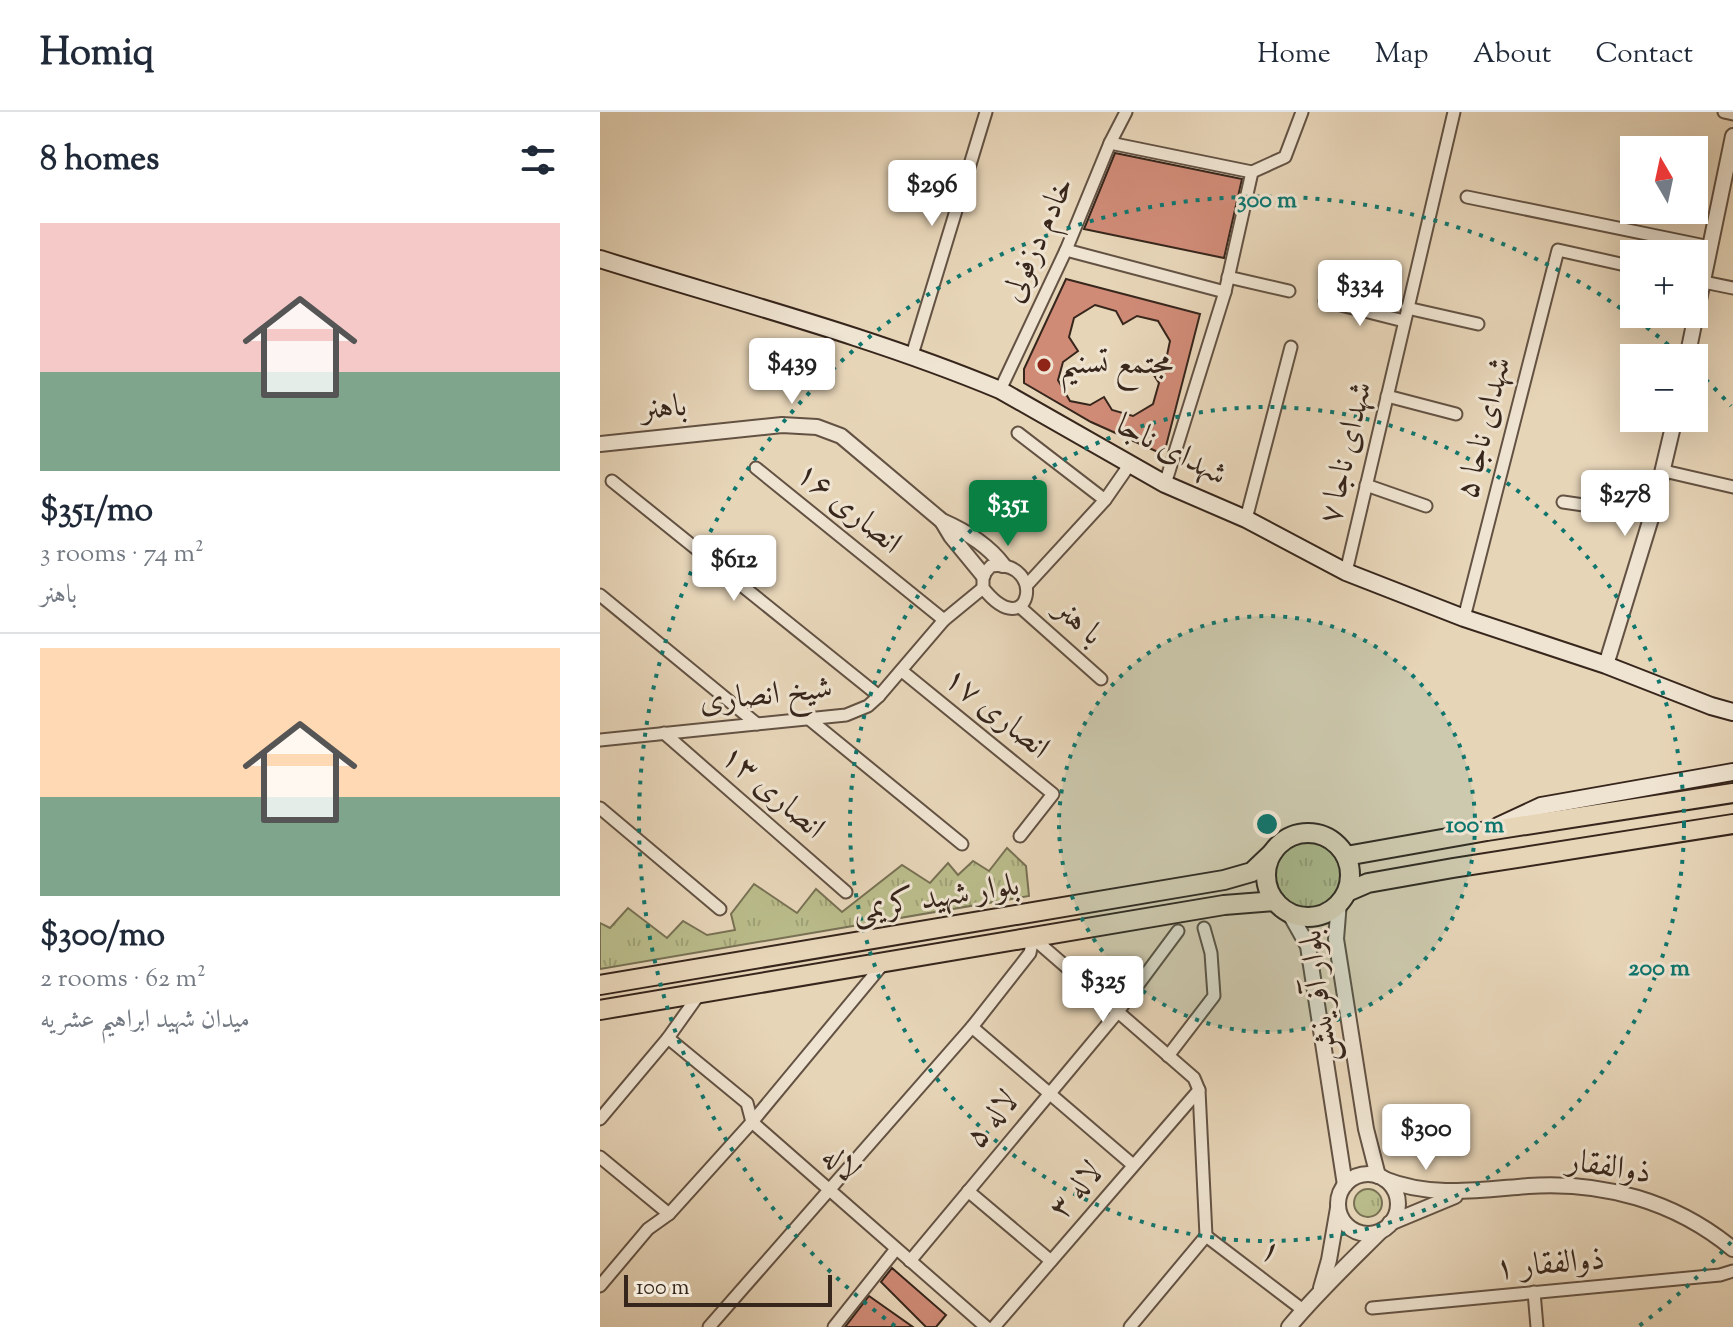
<!DOCTYPE html>
<html lang="en">
<head>
<meta charset="utf-8">
<style>
  :root { --surface:#fff; --page:#f6f6f7; --text:#1f2937; --muted:#747a83; --line:#e0e1e3; --accent:#0b8043 }
  body { margin:0; font-family:"Sorts Mill Goudy",Amiri,serif; background:var(--page); color:var(--text); height:100vh; display:flex; flex-direction:column; font-size:30px; white-space:nowrap }
  * { box-sizing:border-box; margin:0 }
  p { font-size:26px; color:var(--muted) }
  .icon { flex:none; width:44px; height:44px; fill:none; stroke:currentColor; stroke-width:2; stroke-linecap:round; stroke-linejoin:round }
  .map { position:relative; flex:1; overflow:hidden }
  .side { display:flex; flex-direction:column; background:var(--surface); width:600px }
  .side>* { flex:none }
  .needle { width:52px; rotate:351deg }
  .buttons { position:absolute; left:1020px; top:24px; display:grid; gap:16px }
  .buttons a { display:grid; place-items:center; width:88px; height:88px; border-radius:0px; background:var(--surface); box-shadow:0 8px 32px #0002; font-size:40px }
  .scale { position:absolute; left:24px; bottom:20px; width:208px; box-sizing:border-box; padding-left:8px; border:4px solid #37261c; border-top:0; font-size:22px; line-height:28px; white-space:nowrap; color:#37261c; -webkit-text-stroke:6px #efe4d1; paint-order:stroke }
  .price { position:absolute; translate:-50% -68px; padding:0 18px; border-radius:8px; background:#fff; color:#222; font-size:26px; line-height:52px; filter:drop-shadow(0 2px 4px #0008) }
  .price::after { content:''; position:absolute; left:50%; top:48px; width:24px; height:18px; margin-left:-12px; background:inherit; clip-path:polygon(0 0,100% 0,50% 100%) }
  .price.selected { background:var(--accent); color:#fff }
  ul { padding:0; list-style:none }
  li { display:grid; align-content:center; gap:16px; height:424px; padding:0 40px }
  li+li { border-top:2px solid var(--line) }
  li span { display:grid; place-items:center; height:248px; border-radius:0px; color:#555 }
  li>.icon { margin-inline-start:auto }
  span .icon { width:144px; height:144px; fill:#fffc; stroke-width:1 }
  li b { font-size:34px }
  h2 { display:flex; justify-content:space-between; align-items:center; height:96px; padding:0 40px; font-size:34px }
  header { display:flex; align-items:center; gap:48px; box-sizing:border-box; height:112px; padding:0 40px; background:var(--surface); border-bottom:2px solid var(--line) }
  header strong { font-size:38px }
  nav { display:flex; gap:44px; margin-inline-start:auto; font-size:28px }
  main { display:flex; flex:1; min-height:0 }
  .map>svg:first-child { display:block }
  .grass { fill:url(#grass-tufts); stroke:#787154; stroke-width:2 }
  .building { fill:#d08b77; stroke:#37261c; stroke-width:2; fill-rule:evenodd }
  .lines { fill:none; stroke-linecap:round; stroke-linejoin:round }
  .minor-casing { stroke:#635243; stroke-width:15 }
  .tertiary-casing { stroke:#635243; stroke-width:18 }
  .secondary-casing { stroke:#37261c; stroke-width:20 }
  .primary-casing { stroke:#37261c; stroke-width:22 }
  .minor { stroke:#efe4d1; stroke-width:11 }
  .tertiary { stroke:#efe4d1; stroke-width:14 }
  .secondary { stroke:#efe4d1; stroke-width:16 }
  .primary { stroke:#e7d5b8; stroke-width:18 }
  .ring { fill:none; stroke:#0f766e; stroke-width:4; stroke-dasharray:4 8 }
  .poi-dot { fill:#8f2418; stroke:#efe4d1; stroke-width:3 }
  .labels { text-anchor:middle; dominant-baseline:central; stroke-width:6; stroke-linejoin:round; paint-order:stroke }
  .street-label { font-size:32px; fill:#37261c; stroke:#efe4d1 }
  .poi-label { font-size:32px; fill:#37261c; stroke:#efe4d1; text-anchor:start }
  .centre { fill:#0f766e; stroke:#efe4d1; stroke-width:4 }
  .ring-label { font-size:24px; text-anchor:middle; font-weight:bold; fill:#0f766e; stroke:#efe4d1; stroke-width:6; stroke-linejoin:round; paint-order:stroke }
</style>
</head>
<body>
<header>
<strong>Homiq</strong>
<nav><a>Home</a><a>Map</a><a>About</a><a>Contact</a></nav>
</header>
<main>
<section class="side">
<h2>8 homes<svg class="icon" aria-label="filters" viewBox="0 0 24 24"><path d="M4 7h16M4 17h16"/><circle cx="9" cy="7" r="2"/><circle cx="15" cy="17" r="2"/></svg></h2>
<ul>
<li><span style="background:linear-gradient(#f6c9c9 60%,#7fa58c 0)"><svg class="icon" aria-label="home" viewBox="0 0 24 24"><path d="M3 11l9-7 9 7M6 9v11h12V9"/></svg></span><div><b>$351/mo</b><p>3 rooms · 74 m²</p><p>باهنر</p></div></li>
<li><span style="background:linear-gradient(#ffd9b3 60%,#7fa58c 0)"><svg class="icon" aria-label="home" viewBox="0 0 24 24"><path d="M3 11l9-7 9 7M6 9v11h12V9"/></svg></span><div><b>$300/mo</b><p>2 rooms · 62 m²</p><p>میدان شهید ابراهیم عشریه</p></div></li>
</ul>
</section>
<div class="map">
<svg width="1133" height="1215" viewBox="0 0 1133 1215">
  <defs>
    <pattern id="grass-tufts" width="24" height="20" patternUnits="userSpaceOnUse" patternTransform="scale(2)"><rect width="24" height="20" fill="#babc8b"/><path d="M3 7l-1-3M5 7V3M7 7l1-3M15 17l-1-3M17 17v-4M19 17l1-3" fill="none" stroke="#a0a177"/></pattern>
  </defs>
  <rect width="100%" height="100%" fill="#e7d5b8"/>
  <filter id="stains"><feTurbulence type="fractalNoise" baseFrequency=".0025" numOctaves="4"/><feColorMatrix values="0 0 0 0 .2 0 0 0 0 .09 0 0 0 0 .02 0 0 0 .5 -.17"/></filter>
  <radialGradient id="worn" r=".72"><stop offset=".6" stop-color="#630" stop-opacity="0"/><stop offset="1" stop-color="#630" stop-opacity=".3"/></radialGradient>
  <!-- grass -->
  <g class="grass">
    <circle cx="708" cy="763" r="33"/>
    <polygon points="407,736 426,754 429,784 0,857 0,811 10,816 28,796 67,826 83,809 107,823 135,818 131,802 154,772 197,801 216,777 242,800 302,753 330,771 348,751 358,763 373,749 389,759"/>
    <circle cx="768" cy="1091" r="14"/>
  </g>
  <!-- building -->
  <g class="building">
    <polygon points="515,41 642,67 624,146 484,117"/>
    <path d="M466,167l134,35 -34,132 -8,6 -67,-30 -67,-39v-14zM495,193l21,6 7,13 14,-8 21,5 12,20 -4,19 -16,9 9,14 -6,21 -20,12 -21,-6 -8,-13 -14,8 -20,-4 -12,-21 5,-18 15,-11 -9,-14 5,-19z"/>
    <polygon points="292,1156 346,1203 336,1215 326,1215 281,1170"/>
    <polygon points="269,1184 313,1215 245,1215"/>
  </g>
  <g class="lines">
    <defs>
      <g id="minor">
        <polyline points="1124,0 1133,2"/>
        <polyline points="510,31 652,60 685,45 702,0"/>
        <polyline points="867,85 1110,135"/>
        <polyline points="466,138 625,180"/>
        <polyline points="628,165 689,179"/>
        <polyline points="1094,168 1133,176"/>
        <polyline points="725,189 804,209"/>
        <polyline points="807,196 878,212"/>
        <polyline points="312,243 386,0"/>
        <polyline points="400,278 466,138 510,31 526,0"/>
        <polyline points="787,284 856,302"/>
        <polyline points="418,321 505,388"/>
        <polyline points="156,356 344,508"/>
        <polyline points="1064,359 1133,375"/>
        <polyline points="12,369 279,584"/>
        <polyline points="565,372 625,180 652,60"/>
        <polyline points="766,373 826,394"/>
        <polyline points="963,390 1052,403"/>
        <polyline points="646,407 691,235"/>
        <path d="M391,454c57,-7 39,81 -8,22v-13z"/>
        <polyline points="746,460 854,0"/>
        <polyline points="427,473 505,388 530,352"/>
        <polyline points="0,483 157,612"/>
        <polyline points="420,495 501,567"/>
        <polyline points="864,506 958,138 1034,155"/>
        <polyline points="302,559 453,682 420,724"/>
        <polyline points="209,607 362,732"/>
        <polyline points="64,621 246,780"/>
        <polyline points="0,628 246,603 268,594 279,584 344,508 383,476"/>
        <polyline points="0,696 120,797"/>
        <polyline points="372,915 533,1053"/>
        <polyline points="68,926 147,991 152,1010 386,1215"/>
        <polyline points="568,944 614,884 611,841 604,816"/>
        <polyline points="0,1007 68,926 100,881"/>
        <polyline points="0,1045 69,1102"/>
        <polyline points="368,1079 451,1149"/>
        <polyline points="606,1124 703,1198"/>
        <polyline points="310,1149 517,901 578,819"/>
        <polyline points="0,1174 48,1117 69,1102 152,1010 283,852"/>
        <polyline points="934,1180 937,1215"/>
        <polyline points="772,1196 1120,1163 1133,1159"/>
        <polyline points="109,1215 372,915 430,841 433,826 594,966 599,978 606,1124"/>
        <polyline points="234,1215 296,1137"/>
        <polyline points="394,1215 599,978"/>
        <polyline points="530,1215 606,1124"/>
      </g>
      <g id="tertiary">
        <polyline points="1087,246 1133,24"/>
        <path d="M0,332l182,-19 35,2 24,9 101,85c23,10 46,24 61,44"/>
        <polyline points="342,409 351,424 383,463"/>
        <polyline points="1006,553 1052,403 1075,306"/>
        <polyline points="739,790 736,827 766,1017 778,1064"/>
        <polyline points="690,802 708,834 745,1073"/>
        <circle cx="768" cy="1092" r="30"/>
        <path d="M784,1067c48,19 94,11 144,7 75,-5 147,15 205,63"/>
        <polyline points="790,1111 855,1084"/>
        <polyline points="721,1176 729,1148 738,1096"/>
        <path d="M689,1215c28,-34 60,-64 92,-96"/>
      </g>
      <g id="secondary">
        <path d="M0,147c134,42 270,77 400,131l165,94 81,35 100,53 118,46 142,47 105,41 22,6"/>
        <polyline points="898,714 941,694 1133,660"/>
      </g>
      <g id="primary">
        <circle cx="708" cy="763" r="42"/>
        <polyline points="746,744 887,719 1133,681"/>
        <polyline points="747,780 768,771 853,756 1133,712"/>
        <polyline points="0,873 624,768 652,760 673,740"/>
        <polyline points="0,898 624,793 675,789"/>
      </g>
    </defs>
    <!-- minor casing -->
    <use href="#minor" class="minor-casing"/>
    <!-- tertiary casing -->
    <use href="#tertiary" class="tertiary-casing"/>
    <!-- secondary casing -->
    <use href="#secondary" class="secondary-casing"/>
    <!-- primary casing -->
    <use href="#primary" class="primary-casing"/>
    <!-- minor -->
    <use href="#minor" class="minor"/>
    <!-- tertiary -->
    <use href="#tertiary" class="tertiary"/>
    <!-- secondary -->
    <use href="#secondary" class="secondary"/>
    <!-- primary -->
    <use href="#primary" class="primary"/>
  </g>
  <!-- distance rings -->
  <circle cx="667" cy="712" r="208" fill="#0f766e" fill-opacity=".12"/>
  <g class="ring">
    <circle cx="667" cy="712" r="208"/>
    <circle cx="667" cy="712" r="417"/>
    <path d="M1131 1130A625 625 0 0 1 1039 1214M295 1214A625 625 0 1 1 1081 244M1097 259A625 625 0 0 1 1131 294"/>
  </g>
  <!-- markers -->
  <circle class="poi-dot" cx="444" cy="253" r="8"/>
  <g class="labels">
    <!-- street labels -->
    <g class="street-label">
      <text transform="translate(439 128) rotate(-66)">خادم دزفولی</text>
      <text transform="translate(64 297) rotate(-6)">باهنر</text>
      <text transform="translate(885 316) rotate(-76)">شهدای ناجا ۵</text>
      <text transform="translate(571 339) rotate(27)">شهدای ناجا</text>
      <text transform="translate(747 341) rotate(-77)">شهدای ناجا ۷</text>
      <text transform="translate(248 397) rotate(39)">انصاری ۱۶</text>
      <text transform="translate(478 511) rotate(42)">با هنر</text>
      <text transform="translate(166 584) rotate(-6)">شیخ انصاری</text>
      <text transform="translate(396 602) rotate(39)">انصاری ۱۷</text>
      <text transform="translate(172 681) rotate(41)">انصاری ۱۳</text>
      <text transform="translate(336 787) rotate(-9)">بلوار شهید کریمی</text>
      <text transform="translate(720 884) rotate(-97)">بلوار آفرینش</text>
      <text transform="translate(393 1008) rotate(-50)">لاله ۵</text>
      <text transform="translate(240 1053) rotate(41)">لاله</text>
      <text transform="translate(1009 1056) rotate(9)">ذوالفقار</text>
      <text transform="translate(477 1079) rotate(-49)">لاله ۳</text>
      <text transform="translate(670 1140) rotate(37)">۱</text>
      <text transform="translate(950 1153) rotate(-5)">ذوالفقار ۱</text>
    </g>
    <!-- poi labels -->
    <g class="poi-label">
      <text x="460" y="253">مجتمع تسنیم</text>
    </g>
  </g>
  <circle cx="667" cy="712" r="12" class="centre"/>
  <g class="ring-label">
    <text x="667" y="95">300 m</text>
    <text x="875" y="720">100 m</text>
    <text x="1059" y="863">200 m</text>
  </g>
  <rect width="100%" height="100%" filter="url(#stains)"/>
  <rect width="100%" height="100%" fill="url(#worn)"/>
</svg>
<div class="buttons">
<a><svg class="needle" viewBox="-14 -14 28 28"><path d="M0-13l5 13h-10z" fill="#e53935"/><path d="M0 13l5-13h-10z" fill="#747a83"/></svg></a>
<a>+</a>
<a>−</a>
</div>
<div class="scale">100 m</div>
<b class="price" style="left:332px;top:116px">$296</b>
<b class="price" style="left:760px;top:216px">$334</b>
<b class="price" style="left:192px;top:294px">$439</b>
<b class="price" style="left:1025px;top:426px">$278</b>
<b class="price selected" style="left:408px;top:436px">$351</b>
<b class="price" style="left:134px;top:491px">$612</b>
<b class="price" style="left:503px;top:912px">$325</b>
<b class="price" style="left:826px;top:1060px">$300</b>
</div>
</main>
</body>
</html>
